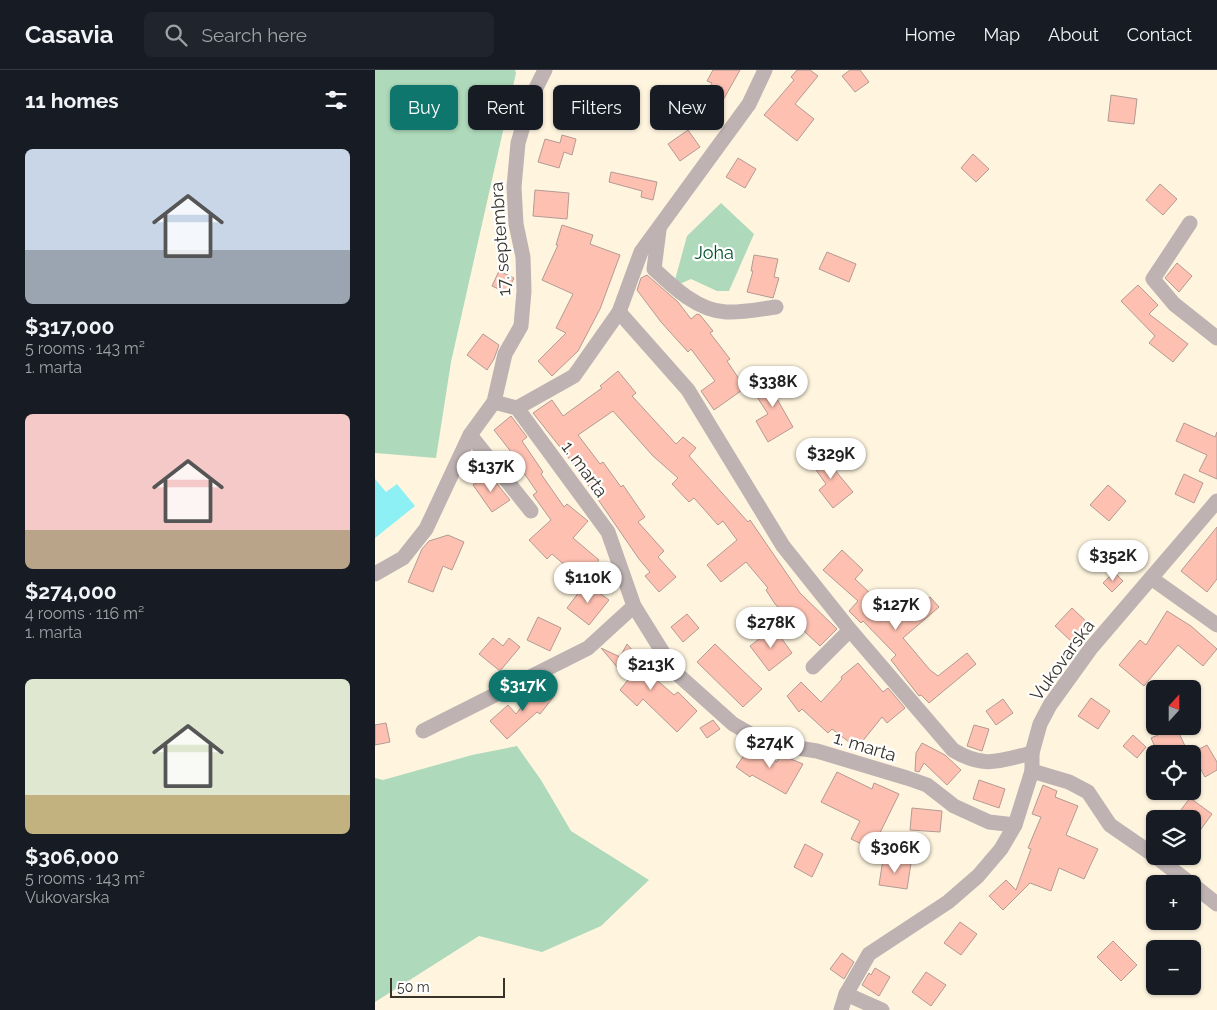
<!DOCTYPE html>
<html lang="en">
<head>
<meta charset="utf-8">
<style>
  :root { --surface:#171b24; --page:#20242c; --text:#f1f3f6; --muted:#9ea1a6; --line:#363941; --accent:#0f766e }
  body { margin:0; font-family:Raleway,sans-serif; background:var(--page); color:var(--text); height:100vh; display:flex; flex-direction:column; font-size:19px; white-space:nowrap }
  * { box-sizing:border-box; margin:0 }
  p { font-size:16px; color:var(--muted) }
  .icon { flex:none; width:28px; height:28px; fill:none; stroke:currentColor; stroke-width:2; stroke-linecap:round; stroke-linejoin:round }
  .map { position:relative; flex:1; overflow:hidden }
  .drawer { display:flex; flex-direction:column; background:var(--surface); width:375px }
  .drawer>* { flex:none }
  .hud { position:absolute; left:15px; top:15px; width:475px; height:45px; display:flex; gap:10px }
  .needle { width:32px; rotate:21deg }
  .controls { position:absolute; left:771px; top:610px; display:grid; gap:10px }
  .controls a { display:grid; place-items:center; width:55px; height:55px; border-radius:8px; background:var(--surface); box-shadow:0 1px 4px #0004; font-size:25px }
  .scale { position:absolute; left:15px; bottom:12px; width:115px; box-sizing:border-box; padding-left:5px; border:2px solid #37332a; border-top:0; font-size:14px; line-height:18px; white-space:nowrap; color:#37332a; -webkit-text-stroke:4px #fff; paint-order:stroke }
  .price { position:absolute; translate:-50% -42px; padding:0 11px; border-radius:18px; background:#fff; color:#222; font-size:16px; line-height:32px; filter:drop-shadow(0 1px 2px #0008) }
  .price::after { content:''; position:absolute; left:50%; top:30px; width:15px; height:11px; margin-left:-8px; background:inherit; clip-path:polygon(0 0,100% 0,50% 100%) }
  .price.active { background:var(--accent); color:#fff }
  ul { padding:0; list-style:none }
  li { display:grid; align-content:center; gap:10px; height:265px; padding:0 25px }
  li span { display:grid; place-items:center; height:155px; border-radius:8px; color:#555 }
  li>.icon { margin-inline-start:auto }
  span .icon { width:90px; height:90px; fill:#fffc; stroke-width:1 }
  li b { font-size:21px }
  h2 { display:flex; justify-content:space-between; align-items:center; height:60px; padding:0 25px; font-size:21px }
  .chip { padding:0 18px; border-radius:8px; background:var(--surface); box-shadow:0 1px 4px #0004; font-size:18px; line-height:45px }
  .chip.active { background:var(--accent); color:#fff }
  header { display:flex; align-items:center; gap:30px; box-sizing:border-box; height:70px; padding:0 25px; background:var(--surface); border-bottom:1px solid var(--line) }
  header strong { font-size:24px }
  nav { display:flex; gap:28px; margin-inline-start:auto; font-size:18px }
  .search { width:350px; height:45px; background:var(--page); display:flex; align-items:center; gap:12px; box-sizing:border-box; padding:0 18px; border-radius:8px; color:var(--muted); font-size:19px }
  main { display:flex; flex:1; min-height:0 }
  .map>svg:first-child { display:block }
  .green { fill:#aed9ba }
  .water { fill:#8df0f4 }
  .building { fill:#fec1b1; stroke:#b39a94 }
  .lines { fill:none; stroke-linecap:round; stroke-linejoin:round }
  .minor { stroke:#beb2b2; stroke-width:15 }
  .labels { text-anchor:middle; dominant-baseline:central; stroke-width:4.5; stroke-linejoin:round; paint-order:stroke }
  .street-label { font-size:18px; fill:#37332a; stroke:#fff }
  .park-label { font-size:18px; fill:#00542b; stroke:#fff }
</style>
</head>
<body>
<header>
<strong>Casavia</strong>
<div class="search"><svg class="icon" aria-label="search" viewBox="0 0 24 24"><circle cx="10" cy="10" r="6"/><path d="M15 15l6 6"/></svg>Search here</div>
<nav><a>Home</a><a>Map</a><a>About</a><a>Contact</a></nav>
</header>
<main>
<section class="drawer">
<h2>11 homes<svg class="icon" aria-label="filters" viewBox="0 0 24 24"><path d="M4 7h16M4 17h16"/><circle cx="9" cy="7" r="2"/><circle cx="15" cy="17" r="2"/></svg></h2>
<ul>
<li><span style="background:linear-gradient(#c9d6e8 65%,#9aa5b1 0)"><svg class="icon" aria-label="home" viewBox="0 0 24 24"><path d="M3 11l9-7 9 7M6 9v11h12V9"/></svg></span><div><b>$317,000</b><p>5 rooms · 143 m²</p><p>1. marta</p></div></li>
<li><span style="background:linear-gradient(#f6c9c9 75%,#b9a48a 0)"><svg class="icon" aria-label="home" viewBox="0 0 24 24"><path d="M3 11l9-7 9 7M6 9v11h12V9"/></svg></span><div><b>$274,000</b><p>4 rooms · 116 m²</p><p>1. marta</p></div></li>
<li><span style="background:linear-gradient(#dfe7d0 75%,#c2b280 0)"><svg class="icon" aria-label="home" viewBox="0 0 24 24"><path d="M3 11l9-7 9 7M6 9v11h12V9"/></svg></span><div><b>$306,000</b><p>5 rooms · 143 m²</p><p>Vukovarska</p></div></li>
</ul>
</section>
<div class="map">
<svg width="842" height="940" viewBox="0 0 842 940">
  <rect width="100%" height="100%" fill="#fff5df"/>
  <!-- green -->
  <g class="green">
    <polygon points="0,0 140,0 141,3 76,292 61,388 0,383"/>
    <polygon points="346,133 379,164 354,221 342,221 316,209 298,217 312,166"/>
    <polygon points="142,676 166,710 196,761 274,810 226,856 167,882 104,866 0,932 0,708 8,710 97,685"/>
  </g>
  <!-- water -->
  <polygon class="water" points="0,409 11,422 22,414 40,436 0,468"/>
  <!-- building -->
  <g class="building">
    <polygon points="338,0 365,0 343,39 327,29 337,13 332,11"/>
    <polygon points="422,0 435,0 443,6 420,34 439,49 422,71 389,45 419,10 416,7"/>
    <polygon points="475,0 485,0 494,12 480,22 467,6"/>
    <polygon points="736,25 762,29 759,54 733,51"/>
    <polygon points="313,60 325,77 305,91 293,74"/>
    <polygon points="187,65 201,69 197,85 189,82 184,98 163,92 170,69 185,73"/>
    <polygon points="598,84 614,99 601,112 586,98"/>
    <polygon points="363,88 381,99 370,118 351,107"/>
    <polygon points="236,102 282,112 278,130 266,127 267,121 234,112"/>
    <polygon points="785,114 802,129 788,145 771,130"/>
    <polygon points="160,120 194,123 192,149 158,146"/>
    <polygon points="187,155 218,165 215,174 245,185 225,239 203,281 177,306 163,291 191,263 181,258 198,224 167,210 183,175 181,175"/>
    <polygon points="452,182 481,194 474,212 444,199"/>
    <polygon points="379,185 403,189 399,207 404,208 398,228 372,222 378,201 376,201"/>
    <polygon points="802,193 817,206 804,222 790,208"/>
    <polygon points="124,201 139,208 132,223 117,216"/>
    <polygon points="272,205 303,232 316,249 322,244 325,245 338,261 335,263 355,289 352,291 370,318 339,340 326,321 340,311 316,279 313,282 286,252 262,220 266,208"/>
    <polygon points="763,215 783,235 774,244 813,274 798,292 774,273 780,266 746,231"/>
    <polygon points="108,264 124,275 119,289 112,300 92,285"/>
    <polygon points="243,301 261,323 257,326 301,374 308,367 321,378 314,386 373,452 375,450 425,523 462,559 445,576 400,534 391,520 393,518 371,492 346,512 332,495 362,470 348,451 343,455 319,428 314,432 297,414 303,408 278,386 238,341 203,365 225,394 228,392 246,417 248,415 270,447 263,452 289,481 283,487 301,507 284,522 270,506 275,502 264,489 200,396 158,343 177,330 188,346 227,318 225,316"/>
    <polygon points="402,303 414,321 402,329 418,357 393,372 381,351 393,344 377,319"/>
    <polygon points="136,346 152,367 147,371 168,402 166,404 189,437 192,434 213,451 198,468 224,490 207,510 177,484 172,489 154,470 176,450 158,425 162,422 142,393 144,392 119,360"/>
    <polygon points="809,353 840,367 842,362 842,409 824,401 832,385 801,371"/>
    <polygon points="454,381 465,396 459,399 478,422 458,438 444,420 451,414 436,393"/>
    <polygon points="114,404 135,430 117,442 98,415"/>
    <polygon points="809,404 828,413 819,433 800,424"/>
    <polygon points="733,415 751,431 734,451 715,435"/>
    <polygon points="842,457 842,509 832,522 806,501"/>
    <polygon points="73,465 89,472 77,500 68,496 58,522 33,512 47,479 54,471"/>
    <polygon points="467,480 488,500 480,509 512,539 514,537 528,551 555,527 564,537 528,568 555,600 563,606 592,583 601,594 554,633 546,625 544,626 516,590 521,585 488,551 486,553 474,541 483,531 448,500"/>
    <polygon points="739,502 748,511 737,522 728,513"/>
    <polygon points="211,513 234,530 214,555 192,538"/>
    <polygon points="697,538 714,554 697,572 680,556"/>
    <polygon points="792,541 816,556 842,579 828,596 803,575 769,616 744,595 765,570 771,575"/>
    <polygon points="312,544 324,558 308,572 296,557"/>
    <polygon points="163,547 186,558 175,581 152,570"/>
    <polygon points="399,558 417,583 394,601 375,576"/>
    <polygon points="118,568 128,576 134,568 145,577 125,601 104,584"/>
    <polygon points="252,574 265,589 261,592 299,625 303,622 322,641 302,662 268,629 262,636 245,620 253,610 226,578 245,587"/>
    <polygon points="340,574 387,619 368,637 322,592"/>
    <polygon points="483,593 508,622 513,618 530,638 512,653 507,647 482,678 457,659 453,663 427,639 424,642 412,626 426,612 446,632 467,609 466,607"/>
    <polygon points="165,613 180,625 165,644 162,642 132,669 115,651 133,635 141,644"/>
    <polygon points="716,628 735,641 723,659 703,646"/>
    <polygon points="628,629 638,643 621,655 611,641"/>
    <polygon points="338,650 345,659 332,668 325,658"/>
    <polygon points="11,653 15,672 0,675 0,655"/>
    <polygon points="599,655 614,659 607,681 592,676"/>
    <polygon points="801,657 811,678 798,684 783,684 776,668"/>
    <polygon points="758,665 771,677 762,688 748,676"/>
    <polygon points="547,673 570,685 586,700 572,715 549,693 544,702 540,701 541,683"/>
    <polygon points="376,675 402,692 406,685 428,694 411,724 377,705 375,707 361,697"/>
    <polygon points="832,675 842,692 842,700 830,707 817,683"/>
    <polygon points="462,702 497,719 499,713 524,724 497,779 476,769 485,751 446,732"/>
    <polygon points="604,710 630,719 624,738 598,729"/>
    <polygon points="668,715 682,721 680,727 703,736 691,765 723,779 709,809 684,798 676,821 655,813 628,840 614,826 631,810 641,820 656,779 653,778 666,747 657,744"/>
    <polygon points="815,728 837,744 818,770 818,749 799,749"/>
    <polygon points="537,738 567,741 565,762 535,760"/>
    <polygon points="430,774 448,784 437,807 419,797"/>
    <polygon points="508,789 536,793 532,819 504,815"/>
    <polygon points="585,852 602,864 586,885 569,873"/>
    <polygon points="738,871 762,895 746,911 722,887"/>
    <polygon points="467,883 479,892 469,909 455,899"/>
    <polygon points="500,898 515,907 504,926 487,915 494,903 496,905"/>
    <polygon points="551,902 571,915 556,936 537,922"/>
  </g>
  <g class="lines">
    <!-- minor -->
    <g class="minor">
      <polyline points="815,153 778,209 799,234 842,268"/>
      <path d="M284,160l-5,39c19,18 44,42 72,43 16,1 34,-3 50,-5"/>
      <path d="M244,242l69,78 95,156 67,84 103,120c31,19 46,11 79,3"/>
      <polyline points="119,332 142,338 233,462 259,536 300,602 358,654 377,665 410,676 442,681 532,708 552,715 579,736 614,752 640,755"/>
      <polyline points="142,338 199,306 244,242 266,182 374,34 390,0"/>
      <polyline points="95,365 156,441"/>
      <polyline points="0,504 28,488 51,459 95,365 119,332 130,284 146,256 149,221 148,187 141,154 139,117 143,73 157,26 170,0"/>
      <polyline points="776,508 842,555"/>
      <polyline points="438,597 475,560"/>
      <polyline points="48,661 213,578 259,536"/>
      <polyline points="657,701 694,712 713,722 735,755 780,786"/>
      <polyline points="780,786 816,814"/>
      <polyline points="818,815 842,834"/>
      <polyline points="471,924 507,940"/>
      <polyline points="466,940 471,924 494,884 573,832 603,806 626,779 640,755 657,701 657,683 665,654 675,635 716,578 842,431"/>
    </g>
  </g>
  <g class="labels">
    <!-- street labels -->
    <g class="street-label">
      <text transform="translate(125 169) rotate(-94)">17. septembra</text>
      <text transform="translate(210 399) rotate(54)">1. marta</text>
      <text transform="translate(687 590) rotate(-54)">Vukovarska</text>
      <text transform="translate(490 676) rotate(17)">1. marta</text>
    </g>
    <!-- park labels -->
    <g class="park-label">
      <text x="339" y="182">Joha</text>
    </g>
  </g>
</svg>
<div class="controls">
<a><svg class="needle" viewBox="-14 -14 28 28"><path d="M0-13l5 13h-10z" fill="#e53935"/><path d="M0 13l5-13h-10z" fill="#9ea1a6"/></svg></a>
<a><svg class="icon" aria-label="locate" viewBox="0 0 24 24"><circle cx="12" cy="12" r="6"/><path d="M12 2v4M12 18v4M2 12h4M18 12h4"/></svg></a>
<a><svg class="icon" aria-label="layers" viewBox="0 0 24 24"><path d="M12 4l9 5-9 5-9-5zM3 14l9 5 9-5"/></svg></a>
<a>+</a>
<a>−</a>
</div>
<div class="scale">50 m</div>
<b class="price" style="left:398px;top:338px">$338K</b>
<b class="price" style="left:456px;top:410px">$329K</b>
<b class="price" style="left:116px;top:423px">$137K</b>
<b class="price" style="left:738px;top:512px">$352K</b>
<b class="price" style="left:213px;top:534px">$110K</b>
<b class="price" style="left:521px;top:561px">$127K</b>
<b class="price" style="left:396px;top:579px">$278K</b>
<b class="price" style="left:276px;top:621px">$213K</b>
<b class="price active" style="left:148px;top:642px">$317K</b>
<b class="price" style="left:395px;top:699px">$274K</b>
<b class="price" style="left:520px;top:804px">$306K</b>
<div class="hud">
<a class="chip active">Buy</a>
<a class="chip">Rent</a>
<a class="chip">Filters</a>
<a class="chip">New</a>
</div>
</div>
</main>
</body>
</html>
